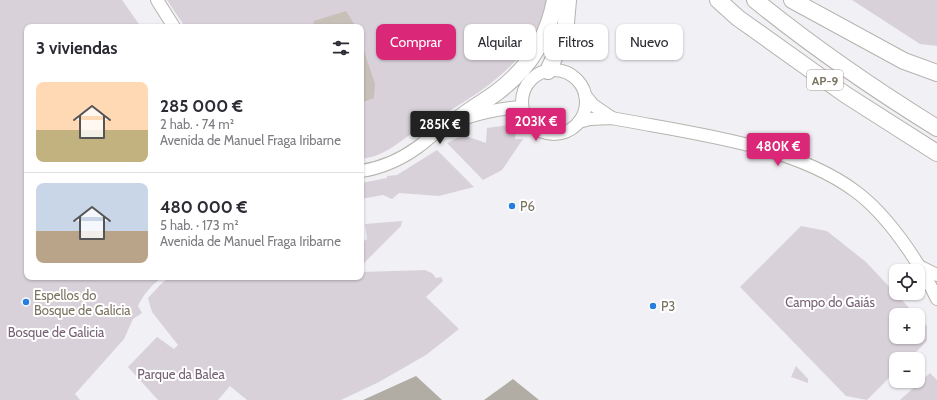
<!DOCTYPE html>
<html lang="es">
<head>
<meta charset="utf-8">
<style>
  :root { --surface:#fff; --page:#f7f7f7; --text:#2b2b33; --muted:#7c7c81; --line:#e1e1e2; --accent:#db2777 }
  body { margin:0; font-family:Cabin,sans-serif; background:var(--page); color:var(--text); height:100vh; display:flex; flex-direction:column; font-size:15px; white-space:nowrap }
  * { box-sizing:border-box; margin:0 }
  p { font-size:13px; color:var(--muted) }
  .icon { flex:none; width:22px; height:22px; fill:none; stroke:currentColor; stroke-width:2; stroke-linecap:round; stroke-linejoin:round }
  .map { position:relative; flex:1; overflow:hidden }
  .sheet { position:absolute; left:24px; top:24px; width:340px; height:256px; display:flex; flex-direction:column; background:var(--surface); border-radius:8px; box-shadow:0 1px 3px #0004 }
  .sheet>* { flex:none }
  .hud { position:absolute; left:376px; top:24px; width:380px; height:36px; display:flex; gap:8px }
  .fabs { position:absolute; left:889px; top:264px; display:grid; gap:8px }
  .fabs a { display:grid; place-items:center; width:36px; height:36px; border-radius:8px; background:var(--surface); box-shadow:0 1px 3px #0004; font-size:20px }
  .price { position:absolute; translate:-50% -34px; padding:0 9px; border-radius:4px; background:var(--accent); color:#fff; font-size:13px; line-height:26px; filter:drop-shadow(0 1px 2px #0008) }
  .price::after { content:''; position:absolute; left:50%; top:24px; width:12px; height:9px; margin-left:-6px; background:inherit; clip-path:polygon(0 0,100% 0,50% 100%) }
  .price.active { background:#222; color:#fff }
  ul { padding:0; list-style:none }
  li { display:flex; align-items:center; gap:12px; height:100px; padding:0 12px }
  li+li { border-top:1px solid var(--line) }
  li span { display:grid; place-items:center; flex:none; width:112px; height:80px; border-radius:8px; color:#555 }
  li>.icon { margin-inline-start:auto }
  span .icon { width:48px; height:48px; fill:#fffc; stroke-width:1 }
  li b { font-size:17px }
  h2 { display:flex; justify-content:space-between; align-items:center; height:48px; padding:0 12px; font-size:17px }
  .tag { padding:0 14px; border-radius:8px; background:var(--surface); box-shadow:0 1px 3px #0004; font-size:14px; line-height:36px }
  .tag.active { background:var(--accent); color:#fff }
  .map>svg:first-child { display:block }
  .green { fill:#d9d1da }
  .water { fill:#c7c0b8 }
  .building { fill:#b1ada4 }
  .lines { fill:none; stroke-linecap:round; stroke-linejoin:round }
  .secondary-casing { stroke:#b7b4ad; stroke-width:14 }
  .highway-casing { stroke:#b5b3ae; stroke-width:18 }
  .secondary { stroke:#fff; stroke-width:12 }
  .highway { stroke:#fff; stroke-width:16 }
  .poi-dot { fill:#277edc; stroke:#fff; stroke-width:1.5 }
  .labels { text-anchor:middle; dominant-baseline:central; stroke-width:4; stroke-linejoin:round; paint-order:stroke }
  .shield { fill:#fff; stroke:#a29d90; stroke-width:1 }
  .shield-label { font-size:12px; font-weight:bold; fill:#7a7360 }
  .poi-label { font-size:13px; fill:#7a7360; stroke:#fff; text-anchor:start }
  .park-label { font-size:13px; fill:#776275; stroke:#fff }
</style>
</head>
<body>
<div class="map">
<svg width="937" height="400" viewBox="0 0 937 400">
  <rect width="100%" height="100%" fill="#f1f0f4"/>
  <!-- green -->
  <g class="green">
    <path d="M0,0h122l19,27h-114v250h136c-11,7 -20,18 -25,29l4,7 -9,6 -9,20 -49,55 5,6h-80z"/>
    <path d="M167,0h380c-13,66 -74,97 -127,128 -21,13 -33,28 -59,31v-132h-176z"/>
    <polygon points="852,0 937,0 937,46 920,44"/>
    <polygon points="516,124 515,139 523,139 502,170 483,180 447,143 463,135 486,143 487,128"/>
    <polygon points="437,150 474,187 439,196 399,193 392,199 383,195 361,199 361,183 387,178 387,176 397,175"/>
    <polygon points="402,221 401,226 361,266 361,253 364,250 361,243 367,239 365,224"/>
    <polygon points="801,226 827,231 866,262 916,315 896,315 896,337 918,337 918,317 927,326 927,341 909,359 896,359 896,371 867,400 846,396 740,287"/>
    <polygon points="425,270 432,273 436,278 441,277 443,281 426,297 459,329 426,355 379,382 341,400 247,400 230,386 218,400 158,400 128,367 157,337 174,349 178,345 152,312 148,298 161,284 170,277 361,277 361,272"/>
    <polygon points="796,366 808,379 808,383 791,377"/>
    <polygon points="930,373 937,380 937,400 900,400"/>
  </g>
  <!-- water -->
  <g class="water">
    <polygon points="346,11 356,27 313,27 314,21"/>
    <polygon points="361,42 375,84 374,98 361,103"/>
  </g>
  <!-- building -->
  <g class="building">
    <polygon points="416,376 442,400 363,400"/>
    <polygon points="513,379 539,400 484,400"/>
  </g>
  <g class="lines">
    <defs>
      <g id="secondary">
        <polyline points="157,0 174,27"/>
        <circle cx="554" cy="102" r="32"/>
        <polyline points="585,95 593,105 612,118"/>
        <path d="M579,122l11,-3 22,-1c77,15 180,26 243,73 32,23 65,72 82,108"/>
        <path d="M361,171c21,-3 39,-11 57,-24 8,-6 15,-13 24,-18 25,-15 53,-20 80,-22"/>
        <polyline points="919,266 937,275"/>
      </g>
      <g id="highway">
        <polyline points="718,0 738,18 846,95 937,153"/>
        <path d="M755,0c58,47 119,89 182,128"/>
        <polyline points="792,0 904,61 937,73"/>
        <polyline points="548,71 565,34 568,0"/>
        <path d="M456,121c13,-11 26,-18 40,-28 31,-23 52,-55 59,-93"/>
      </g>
    </defs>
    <!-- secondary casing -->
    <use href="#secondary" class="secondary-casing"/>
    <!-- highway casing -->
    <use href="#highway" class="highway-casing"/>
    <!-- secondary -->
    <use href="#secondary" class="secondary"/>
    <!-- highway -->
    <use href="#highway" class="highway"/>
  </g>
  <!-- markers -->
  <g class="poi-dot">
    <circle cx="512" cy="206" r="4"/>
    <circle cx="26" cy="302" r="4"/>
    <circle cx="653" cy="306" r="4"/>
  </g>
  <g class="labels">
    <!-- shield labels -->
    <rect class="shield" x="807" y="70" width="36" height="20" rx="3"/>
    <g class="shield-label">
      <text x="825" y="80">AP-9</text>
    </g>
    <!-- poi labels -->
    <g class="poi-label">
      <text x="520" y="206">P6</text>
      <text x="34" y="295">Espellos do<tspan x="34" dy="15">Bosque de Galicia</tspan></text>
      <text x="661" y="306">P3</text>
    </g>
    <!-- park labels -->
    <g class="park-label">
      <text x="830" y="302">Campo do Gaiás</text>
      <text x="56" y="332">Bosque de Galicia</text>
      <text x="181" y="374">Parque da Balea</text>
    </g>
  </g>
</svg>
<div class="fabs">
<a><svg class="icon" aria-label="locate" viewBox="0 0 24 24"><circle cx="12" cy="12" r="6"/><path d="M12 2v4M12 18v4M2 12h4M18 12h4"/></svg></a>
<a>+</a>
<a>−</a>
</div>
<b class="price" style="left:536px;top:142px">203K €</b>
<b class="price active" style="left:440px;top:145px">285K €</b>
<b class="price" style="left:778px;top:167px">480K €</b>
<div class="hud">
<a class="tag active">Comprar</a>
<a class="tag">Alquilar</a>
<a class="tag">Filtros</a>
<a class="tag">Nuevo</a>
</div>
<section class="sheet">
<h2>3 viviendas<svg class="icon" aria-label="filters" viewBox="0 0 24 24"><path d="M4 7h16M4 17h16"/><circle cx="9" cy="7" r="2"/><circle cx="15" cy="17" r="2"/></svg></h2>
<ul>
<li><span style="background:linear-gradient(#ffd9b3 60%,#c2b280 0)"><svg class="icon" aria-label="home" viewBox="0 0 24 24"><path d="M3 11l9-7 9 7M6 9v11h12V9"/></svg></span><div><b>285 000 €</b><p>2 hab. · 74 m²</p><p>Avenida de Manuel Fraga Iribarne</p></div></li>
<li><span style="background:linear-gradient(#c9d6e8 60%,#b9a48a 0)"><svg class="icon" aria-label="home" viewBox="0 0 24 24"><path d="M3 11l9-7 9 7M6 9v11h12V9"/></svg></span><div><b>480 000 €</b><p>5 hab. · 173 m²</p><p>Avenida de Manuel Fraga Iribarne</p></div></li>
</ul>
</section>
</div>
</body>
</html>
